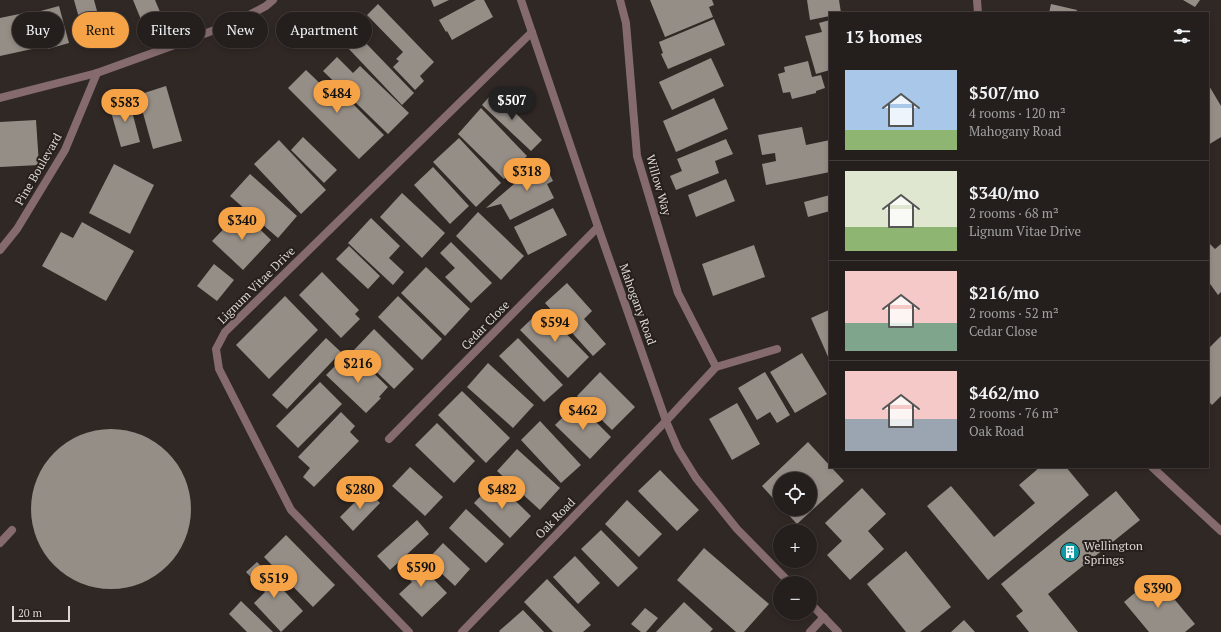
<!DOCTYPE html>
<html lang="en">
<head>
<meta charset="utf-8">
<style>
  :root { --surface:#241e1c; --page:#302b29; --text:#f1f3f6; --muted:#a3a2a3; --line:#413c3b; --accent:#f5a346 }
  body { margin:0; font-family:"PT Serif",serif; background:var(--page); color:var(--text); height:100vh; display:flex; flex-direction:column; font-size:15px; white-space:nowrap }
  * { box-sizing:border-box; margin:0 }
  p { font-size:13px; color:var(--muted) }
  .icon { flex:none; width:22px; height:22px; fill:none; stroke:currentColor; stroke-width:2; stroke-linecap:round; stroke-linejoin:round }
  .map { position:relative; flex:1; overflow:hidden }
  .details { position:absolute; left:829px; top:12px; width:380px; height:456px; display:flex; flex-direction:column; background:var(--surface); border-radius:0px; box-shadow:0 2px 6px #0003,0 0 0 1px var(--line) }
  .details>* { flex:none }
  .top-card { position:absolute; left:12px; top:12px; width:380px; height:36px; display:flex; gap:8px }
  .controls { position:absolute; left:773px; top:472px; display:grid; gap:8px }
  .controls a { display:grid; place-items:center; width:44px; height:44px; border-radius:50%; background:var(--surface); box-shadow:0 2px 6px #0003,0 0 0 1px var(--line); font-size:20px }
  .scale { position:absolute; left:12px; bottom:10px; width:58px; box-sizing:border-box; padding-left:4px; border:2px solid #dcd7d5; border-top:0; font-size:11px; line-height:14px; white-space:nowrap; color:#dcd7d5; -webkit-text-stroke:3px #261f1b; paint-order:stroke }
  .price { position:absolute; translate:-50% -34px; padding:0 9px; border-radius:14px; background:var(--accent); color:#111; font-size:13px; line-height:26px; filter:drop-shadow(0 1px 2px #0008) }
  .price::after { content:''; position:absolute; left:50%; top:24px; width:12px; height:9px; margin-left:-6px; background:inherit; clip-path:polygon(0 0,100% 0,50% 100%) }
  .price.on { background:#222; color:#fff }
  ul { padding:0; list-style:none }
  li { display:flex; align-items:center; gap:12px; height:100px; padding:0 16px }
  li+li { border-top:1px solid var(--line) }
  li span { display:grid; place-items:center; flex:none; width:112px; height:80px; border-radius:0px; color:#555 }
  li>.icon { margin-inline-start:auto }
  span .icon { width:48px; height:48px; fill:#fffc; stroke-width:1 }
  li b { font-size:17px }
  h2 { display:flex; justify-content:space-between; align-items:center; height:48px; padding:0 16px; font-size:17px }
  .chip { padding:0 14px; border-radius:18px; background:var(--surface); box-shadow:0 2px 6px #0003,0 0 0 1px var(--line); font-size:14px; line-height:36px }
  .chip.on { background:var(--accent); color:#111 }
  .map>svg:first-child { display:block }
  .building { fill:#958e87 }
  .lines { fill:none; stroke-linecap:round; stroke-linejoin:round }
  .lane { stroke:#856b6e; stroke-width:8 }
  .street { stroke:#856b6e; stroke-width:8 }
  .labels { text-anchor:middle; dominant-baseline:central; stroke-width:4; stroke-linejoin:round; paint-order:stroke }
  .street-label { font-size:12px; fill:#dcd7d5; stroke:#261f1b }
  .poi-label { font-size:12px; fill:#dcd7d5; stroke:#261f1b; text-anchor:start }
</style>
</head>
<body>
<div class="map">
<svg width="1221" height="632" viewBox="0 0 1221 632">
  <rect width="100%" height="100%" fill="#302825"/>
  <!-- building -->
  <g class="building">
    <polygon points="74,0 94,0 104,37 86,43"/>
    <polygon points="133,0 155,0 163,19 144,27"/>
    <polygon points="431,0 449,0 434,7"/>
    <polygon points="476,0 484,0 493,17 452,40 447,31 446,32 439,20"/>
    <polygon points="650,0 712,0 714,5 709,7 713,17 665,37"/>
    <polygon points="807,0 839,0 841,13 830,13 830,16 810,20"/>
    <polygon points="1183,0 1200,0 1195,7"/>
    <polygon points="378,4 434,62 420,76 424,81 415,90 393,67 399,61 396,59 403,52 367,15"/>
    <polygon points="1051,4 1077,10 1076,13 1049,13"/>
    <polygon points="59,6 69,43 48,49 37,12"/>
    <polygon points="24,13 32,49 0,56 0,18"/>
    <polygon points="714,19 725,45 668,69 661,54 663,53 659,42"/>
    <polygon points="830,20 830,70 816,74 805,36 822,32 819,23"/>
    <polygon points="360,37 414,93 402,105 348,48"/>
    <polygon points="337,57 353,73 360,66 409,113 388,134 323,71"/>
    <polygon points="711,58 724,86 672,110 659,82"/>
    <polygon points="808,61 812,77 821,75 825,88 816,91 816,93 792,99 790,92 783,93 778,74 785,72 784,67"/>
    <polygon points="306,70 329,92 335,86 384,135 359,159 288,88"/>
    <polygon points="1208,84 1221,106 1221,137 1208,145"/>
    <polygon points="166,86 182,141 153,149 138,95"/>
    <polygon points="494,91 542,140 531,151 482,105"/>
    <polygon points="714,98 728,129 676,152 663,121"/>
    <polygon points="129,100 140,142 121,147 109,105"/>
    <polygon points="481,108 527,156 504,179 458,134"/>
    <polygon points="36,120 39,165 0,167 0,122"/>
    <polygon points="802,127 806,145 830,140 830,172 766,185 762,164 776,161 775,153 762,155 758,135"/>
    <polygon points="303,137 337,170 324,183 291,150"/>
    <polygon points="459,138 501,183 476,207 433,162"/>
    <polygon points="726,139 733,154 715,161 719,173 676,190 670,176 682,171 677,159"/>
    <polygon points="279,140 326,190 301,214 254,164"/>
    <polygon points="543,160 553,181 547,184 554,198 510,220 501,204 486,208 528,172 527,168"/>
    <polygon points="114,164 154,185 130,234 89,213"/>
    <polygon points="433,167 469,206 450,224 414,185"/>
    <polygon points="250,174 297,216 278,238 230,196"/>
    <polygon points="726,179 735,201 696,217 688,195"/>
    <polygon points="402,193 445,233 422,258 380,217"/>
    <polygon points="830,195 830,211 808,217 804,202"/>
    <polygon points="553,208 567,235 528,255 514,227"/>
    <polygon points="241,211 271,240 243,270 212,241"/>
    <polygon points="478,212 524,256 501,280 456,236"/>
    <polygon points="371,218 400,246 389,258 404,272 393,285 348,243"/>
    <polygon points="82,222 134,251 106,301 42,266 61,232 73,238"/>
    <polygon points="451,242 492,283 471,303 445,277 455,268 440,253"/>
    <polygon points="1209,243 1215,249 1221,244 1221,292 1218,295 1208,281 1208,244"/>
    <polygon points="754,245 765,277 713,296 702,264"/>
    <polygon points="349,246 380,276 368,289 336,259"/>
    <polygon points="214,264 234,280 217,301 197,286"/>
    <polygon points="426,267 470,309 445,336 401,293"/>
    <polygon points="322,272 359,310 355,314 360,319 341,338 299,295"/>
    <polygon points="567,283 592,311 584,319 606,344 593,356 545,303"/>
    <polygon points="285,296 318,330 269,379 236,345"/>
    <polygon points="398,296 442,339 422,360 378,317"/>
    <polygon points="542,309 589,357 568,378 520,330"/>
    <polygon points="829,310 830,313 830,359 829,359 811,318"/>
    <polygon points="374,329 414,369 394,389 354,350"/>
    <polygon points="1221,336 1221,396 1212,405 1208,401 1208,349"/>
    <polygon points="326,338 341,352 287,409 272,395"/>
    <polygon points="518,338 563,385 544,402 499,356"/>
    <polygon points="802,353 827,394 795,413 770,372"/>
    <polygon points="359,359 388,387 379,397 381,398 366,413 326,375 341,360 350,368"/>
    <polygon points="488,363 534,405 513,428 467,387"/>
    <polygon points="600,372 635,407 612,430 577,396"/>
    <polygon points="765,372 790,415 777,423 770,412 757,420 738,388"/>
    <polygon points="320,382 342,404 298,448 276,426"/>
    <polygon points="462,391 510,438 486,463 438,415"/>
    <polygon points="577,403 611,437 590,459 555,425"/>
    <polygon points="737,403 760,444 732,460 709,419"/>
    <polygon points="341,412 355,426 350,432 359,441 314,487 303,477 310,468 298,457"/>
    <polygon points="540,421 581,465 561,483 521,440"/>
    <polygon points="437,423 475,461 454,483 415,445"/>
    <circle cx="111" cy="509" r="80"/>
    <polygon points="808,442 844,481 797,524 783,509 810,509 810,479 780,479 780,506 762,486"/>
    <polygon points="517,449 560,488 540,510 497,471"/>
    <polygon points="410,467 443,497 425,516 392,486"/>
    <polygon points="1040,467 1066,467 1089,495 988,580 927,506 951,486 994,537 1035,503 1019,485"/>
    <polygon points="660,470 699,510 677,531 638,491"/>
    <polygon points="495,481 531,516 510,538 474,503"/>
    <polygon points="862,488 886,514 868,531 884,549 850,580 827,555 842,541 825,523"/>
    <polygon points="367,490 380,503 353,531 340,517"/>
    <polygon points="1116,491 1140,520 1048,594 1078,632 1029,632 1016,616 1023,611 1001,584"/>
    <polygon points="627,500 662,534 639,557 605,524"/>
    <polygon points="466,509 504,544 486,563 449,528"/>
    <polygon points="417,520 429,534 390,570 377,556"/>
    <polygon points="601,530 638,568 618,587 581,549"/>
    <polygon points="286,535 335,585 313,607 264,557"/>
    <polygon points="443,543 470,569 455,586 427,560"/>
    <polygon points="704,548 769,604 744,632 736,632 677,580"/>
    <polygon points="906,551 951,607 920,632 906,632 867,584"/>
    <polygon points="575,556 600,583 578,604 553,577"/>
    <polygon points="412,557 447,593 422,617 399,594 412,582 399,569"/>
    <polygon points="257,562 303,611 281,632 254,603 265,592 246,572"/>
    <polygon points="1155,576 1195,624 1185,632 1149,632 1124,602"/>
    <polygon points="547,579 591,625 583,632 553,632 524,602"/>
    <polygon points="241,601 273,632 247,632 229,614"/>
    <polygon points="684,602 713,629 710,632 656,632"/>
    <polygon points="645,608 658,618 646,632 641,632 631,624"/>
    <polygon points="523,610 544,632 500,632 499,631"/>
    <polygon points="964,620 975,632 951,632"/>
  </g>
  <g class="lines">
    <!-- lane -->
    <polyline class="lane" points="0,543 12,530"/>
    <!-- street -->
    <g class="street">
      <polyline points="521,0 598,227 666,421 678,449 696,478 737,529 790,583"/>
      <polyline points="620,0 626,23 637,156 678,293 716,367"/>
      <polyline points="977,0 978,13"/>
      <polyline points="0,98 97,73 183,42 238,21 266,6 273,0"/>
      <polyline points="0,250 17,229 65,150 97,73"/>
      <polyline points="389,439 598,227"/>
      <polyline points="1152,467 1221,531"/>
      <polyline points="810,603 838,632"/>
      <polyline points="409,632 291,510 219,369 216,349 225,332 532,32"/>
      <polyline points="462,632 666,421 716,367 777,349"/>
      <polyline points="810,632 824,617"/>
    </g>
  </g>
  <!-- icons -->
  <defs>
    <symbol id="building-disc" viewBox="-11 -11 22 22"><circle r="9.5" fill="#0f9aa8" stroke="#261f1b"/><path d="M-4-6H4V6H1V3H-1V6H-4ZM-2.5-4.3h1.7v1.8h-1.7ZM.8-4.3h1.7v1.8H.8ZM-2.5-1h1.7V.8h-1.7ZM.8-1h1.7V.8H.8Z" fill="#fff"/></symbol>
  </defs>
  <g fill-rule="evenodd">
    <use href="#building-disc" x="1059" y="541" width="22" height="22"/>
  </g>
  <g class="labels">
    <!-- street labels -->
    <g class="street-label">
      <text transform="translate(38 169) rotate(-60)">Pine Boulevard</text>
      <text transform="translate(659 185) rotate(74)">Willow Way</text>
      <text transform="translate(256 285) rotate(-45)">Lignum Vitae Drive</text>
      <text transform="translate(638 304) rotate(70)">Mahogany Road</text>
      <text transform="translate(485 325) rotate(-46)">Cedar Close</text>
      <text transform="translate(555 518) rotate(-46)">Oak Road</text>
    </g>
    <!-- poi labels -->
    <g class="poi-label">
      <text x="1084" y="545">Wellington<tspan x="1084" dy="14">Springs</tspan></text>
    </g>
  </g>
</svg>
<div class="controls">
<a><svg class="icon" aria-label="locate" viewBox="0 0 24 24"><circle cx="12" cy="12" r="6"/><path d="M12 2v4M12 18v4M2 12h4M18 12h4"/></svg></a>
<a>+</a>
<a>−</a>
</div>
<div class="scale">20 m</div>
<b class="price" style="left:337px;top:114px">$484</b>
<b class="price on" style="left:512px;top:121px">$507</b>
<b class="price" style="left:125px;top:123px">$583</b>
<b class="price" style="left:527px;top:192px">$318</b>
<b class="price" style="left:242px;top:241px">$340</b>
<b class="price" style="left:555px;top:343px">$594</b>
<b class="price" style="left:358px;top:384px">$216</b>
<b class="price" style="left:583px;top:431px">$462</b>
<b class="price" style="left:360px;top:510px">$280</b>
<b class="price" style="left:502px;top:510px">$482</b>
<b class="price" style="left:421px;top:588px">$590</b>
<b class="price" style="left:274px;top:599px">$519</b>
<b class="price" style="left:1158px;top:609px">$390</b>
<div class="top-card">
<a class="chip">Buy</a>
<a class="chip on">Rent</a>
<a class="chip">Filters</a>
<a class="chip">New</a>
<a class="chip">Apartment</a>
</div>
<section class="details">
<h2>13 homes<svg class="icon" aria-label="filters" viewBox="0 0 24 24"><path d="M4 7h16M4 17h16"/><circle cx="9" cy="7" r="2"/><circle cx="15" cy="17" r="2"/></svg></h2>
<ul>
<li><span style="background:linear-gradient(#a9c7e8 75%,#8fb573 0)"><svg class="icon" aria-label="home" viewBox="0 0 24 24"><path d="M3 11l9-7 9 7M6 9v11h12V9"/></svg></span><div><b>$507/mo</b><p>4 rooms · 120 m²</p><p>Mahogany Road</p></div></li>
<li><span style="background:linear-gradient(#dfe7d0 70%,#8fb573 0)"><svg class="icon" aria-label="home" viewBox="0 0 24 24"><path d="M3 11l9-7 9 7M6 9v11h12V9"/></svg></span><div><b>$340/mo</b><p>2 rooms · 68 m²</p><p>Lignum Vitae Drive</p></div></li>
<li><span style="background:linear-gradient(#f6c9c9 65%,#7fa58c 0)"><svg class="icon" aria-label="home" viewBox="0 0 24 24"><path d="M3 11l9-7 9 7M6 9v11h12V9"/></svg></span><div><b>$216/mo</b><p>2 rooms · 52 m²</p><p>Cedar Close</p></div></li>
<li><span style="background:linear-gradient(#f6c9c9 60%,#9aa5b1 0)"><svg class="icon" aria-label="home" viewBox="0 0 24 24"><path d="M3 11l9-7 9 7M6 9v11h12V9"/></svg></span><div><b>$462/mo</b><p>2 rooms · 76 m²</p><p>Oak Road</p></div></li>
</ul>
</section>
</div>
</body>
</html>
